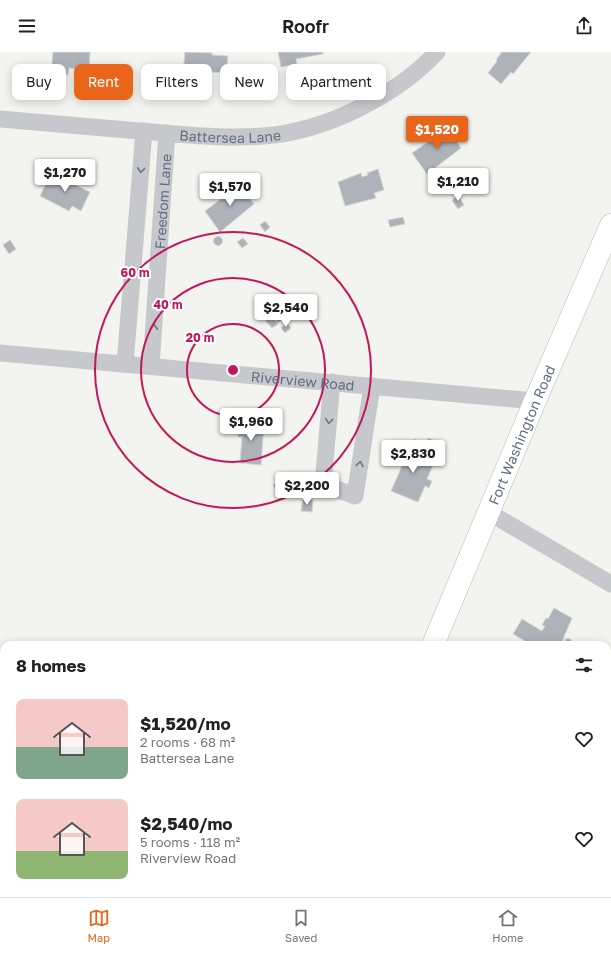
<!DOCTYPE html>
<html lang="en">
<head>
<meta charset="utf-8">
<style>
  :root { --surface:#fff; --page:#f6f6f6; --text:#202124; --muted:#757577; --line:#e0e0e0; --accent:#ea641a }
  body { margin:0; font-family:"Golos Text",sans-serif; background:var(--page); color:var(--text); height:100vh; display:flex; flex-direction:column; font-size:15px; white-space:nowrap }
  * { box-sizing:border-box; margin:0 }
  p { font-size:13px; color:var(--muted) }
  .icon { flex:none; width:22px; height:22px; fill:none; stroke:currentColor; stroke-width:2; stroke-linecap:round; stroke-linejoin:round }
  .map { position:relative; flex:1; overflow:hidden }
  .sheet { position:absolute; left:0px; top:589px; width:611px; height:256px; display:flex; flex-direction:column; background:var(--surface); border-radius:12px 12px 0 0; box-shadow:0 2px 10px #0003 }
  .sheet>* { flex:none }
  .guide { position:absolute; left:12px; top:12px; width:400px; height:36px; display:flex; gap:8px }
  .price { position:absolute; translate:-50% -34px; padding:0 9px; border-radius:4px; background:#fff; color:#222; font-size:13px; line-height:26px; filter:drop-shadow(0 1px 2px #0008) }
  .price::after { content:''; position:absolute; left:50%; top:24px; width:12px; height:9px; margin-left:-6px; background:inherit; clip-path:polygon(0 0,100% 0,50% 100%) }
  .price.active { background:var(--accent); color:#fff }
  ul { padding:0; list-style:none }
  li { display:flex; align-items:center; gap:12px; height:100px; padding:0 16px }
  li span { display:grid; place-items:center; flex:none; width:112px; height:80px; border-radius:8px; color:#555 }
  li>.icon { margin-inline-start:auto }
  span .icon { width:48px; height:48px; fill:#fffc; stroke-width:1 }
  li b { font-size:17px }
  h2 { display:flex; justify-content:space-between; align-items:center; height:48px; padding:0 16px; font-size:17px }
  .pill { padding:0 14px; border-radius:8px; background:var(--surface); box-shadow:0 2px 10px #0003; font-size:14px; line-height:36px }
  .pill.active { background:var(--accent); color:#fff }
  header { display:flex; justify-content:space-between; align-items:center; height:52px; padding:0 16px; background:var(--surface); font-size:18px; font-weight:600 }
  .tabs { display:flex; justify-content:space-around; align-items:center; height:56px; border-top:1px solid var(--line); background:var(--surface); font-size:11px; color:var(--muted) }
  .tabs a { display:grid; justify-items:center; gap:2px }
  .tabs .active { color:var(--accent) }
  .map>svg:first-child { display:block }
  .building { fill:#aeb3ba; stroke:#d5d5d2 }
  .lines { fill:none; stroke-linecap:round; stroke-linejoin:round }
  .major-casing { stroke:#b6b9bd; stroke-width:23 }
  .minor { stroke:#c6c8cc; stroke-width:17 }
  .major { stroke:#fff; stroke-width:22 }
  .oneway { stroke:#6b7889 }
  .ring { fill:none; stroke:#c2185b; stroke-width:2 }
  .labels { text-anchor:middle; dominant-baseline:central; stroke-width:4; stroke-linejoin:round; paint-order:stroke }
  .street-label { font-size:14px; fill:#616f82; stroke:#fff }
  .centre { fill:#c2185b; stroke:#fff; stroke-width:2 }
  .ring-label { font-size:12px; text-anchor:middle; font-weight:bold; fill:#c2185b; stroke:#fff; stroke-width:4; stroke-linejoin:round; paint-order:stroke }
</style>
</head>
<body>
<header><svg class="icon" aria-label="menu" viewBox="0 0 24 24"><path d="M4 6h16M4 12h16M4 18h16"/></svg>Roofr<svg class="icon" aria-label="share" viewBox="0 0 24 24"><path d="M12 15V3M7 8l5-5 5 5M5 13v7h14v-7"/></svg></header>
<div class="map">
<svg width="611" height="845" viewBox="0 0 611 845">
  <rect width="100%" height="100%" fill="#f3f4ef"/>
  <!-- building -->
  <g class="building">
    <polygon points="53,0 90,0 89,18 69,16 68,23 51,22"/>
    <polygon points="185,0 212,1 212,3 228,4 226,21 211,20 211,22 201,22 183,20"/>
    <polygon points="278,0 323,0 323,2 296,7 297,12 281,15"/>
    <polygon points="502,0 531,0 513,22 511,20 501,32 488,21 497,9 496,8"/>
    <polygon points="446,74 461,96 427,122 412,101 431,88 429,85"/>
    <polygon points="378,117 384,138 374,141 376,146 345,154 338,130 361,121 362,125 368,123 367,121"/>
    <polygon points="51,121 64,127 65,125 76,130 75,133 90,140 81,159 72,154 69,159 40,144"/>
    <polygon points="237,130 254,152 220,180 205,159 225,144 223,141"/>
    <polygon points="458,144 464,153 458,157 452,148"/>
    <polygon points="403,165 405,172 390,175 388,168"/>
    <polygon points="265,169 270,175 265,180 260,173"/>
    <circle cx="218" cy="189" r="4.5"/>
    <polygon points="243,186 248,192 242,196 237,190"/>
    <polygon points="10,188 16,197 9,202 3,193"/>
    <polygon points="272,253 284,266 278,271 273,264 278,272 272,276 264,267 269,263 265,259"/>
    <polygon points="287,271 291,276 285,281 281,276"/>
    <polygon points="244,369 264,371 261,413 240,411 242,385 238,385 239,373 244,373"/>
    <polygon points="428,386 442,392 439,399 425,394"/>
    <polygon points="414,387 425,392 420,405 434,411 427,427 432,429 429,436 425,434 418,450 391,439 402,414 399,413 401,407 404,408 407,399 409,400"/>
    <polygon points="280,429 283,434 277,438 273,433"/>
    <polygon points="303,447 313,448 312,460 301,459"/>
    <polygon points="554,556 572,566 561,592 563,593 543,593 531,589 530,592 513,582 522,567 542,579 545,574 542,573 546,566 548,567"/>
    <circle cx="568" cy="590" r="3.5"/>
    <rect x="0" y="668" width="4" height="21"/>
  </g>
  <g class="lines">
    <defs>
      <g id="major">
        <path id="s4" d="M433,593l102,-244 76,-176"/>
        <polyline points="346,845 347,841"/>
      </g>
    </defs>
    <!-- major casing -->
    <use href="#major" class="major-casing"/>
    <!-- minor -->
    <g class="minor">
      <path id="s1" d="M0,67c46,4 93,8 139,12 41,3 83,8 124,5 61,-4 133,-40 174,-84"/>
      <path id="s2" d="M0,301l535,48"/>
      <polyline points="125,312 144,79"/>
      <path id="s3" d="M151,314l16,-233"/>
      <polyline points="332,330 323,432 355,444 372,334"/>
      <polyline points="488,460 611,532"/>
      <polyline points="0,743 4,744"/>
    </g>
    <!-- major -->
    <use href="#major" class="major"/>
  </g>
  <!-- one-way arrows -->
  <defs><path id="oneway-chevron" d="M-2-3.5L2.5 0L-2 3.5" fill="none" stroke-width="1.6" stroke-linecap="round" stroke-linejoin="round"/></defs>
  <g class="oneway">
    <use href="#oneway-chevron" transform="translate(141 118) rotate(94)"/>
    <use href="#oneway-chevron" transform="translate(154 275) rotate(-86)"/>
    <use href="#oneway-chevron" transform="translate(329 369) rotate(96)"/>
    <use href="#oneway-chevron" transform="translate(360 412) rotate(-81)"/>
  </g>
  <!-- distance rings -->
  <g class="ring">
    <circle cx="233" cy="318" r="46"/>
    <circle cx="233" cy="318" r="92"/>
    <circle cx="233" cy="318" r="138"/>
  </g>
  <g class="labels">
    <!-- street labels -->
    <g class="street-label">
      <text stroke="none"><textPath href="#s1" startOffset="231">Battersea Lane</textPath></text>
      <text stroke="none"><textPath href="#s3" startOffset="165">Freedom Lane</textPath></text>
      <text stroke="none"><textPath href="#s2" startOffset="304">Riverview Road</textPath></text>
      <text stroke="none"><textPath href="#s4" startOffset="228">Fort Washington Road</textPath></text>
    </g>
  </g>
  <circle cx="233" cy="318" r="6" class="centre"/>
  <g class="ring-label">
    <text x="135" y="225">60 m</text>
    <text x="168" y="257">40 m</text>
    <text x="200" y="290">20 m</text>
  </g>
</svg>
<b class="price active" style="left:437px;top:98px">$1,520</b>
<b class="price" style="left:65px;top:141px">$1,270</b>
<b class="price" style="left:458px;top:150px">$1,210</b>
<b class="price" style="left:230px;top:155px">$1,570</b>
<b class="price" style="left:286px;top:276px">$2,540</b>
<b class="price" style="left:251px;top:390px">$1,960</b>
<b class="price" style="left:413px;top:422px">$2,830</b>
<b class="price" style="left:307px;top:454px">$2,200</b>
<div class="guide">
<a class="pill">Buy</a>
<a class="pill active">Rent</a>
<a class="pill">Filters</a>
<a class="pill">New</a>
<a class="pill">Apartment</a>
</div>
<section class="sheet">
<h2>8 homes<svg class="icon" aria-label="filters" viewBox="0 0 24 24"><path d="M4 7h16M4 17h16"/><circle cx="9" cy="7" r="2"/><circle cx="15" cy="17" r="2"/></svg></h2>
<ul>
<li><span style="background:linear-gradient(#f6c9c9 60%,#7fa58c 0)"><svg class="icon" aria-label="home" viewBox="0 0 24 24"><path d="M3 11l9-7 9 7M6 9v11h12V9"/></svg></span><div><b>$1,520/mo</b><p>2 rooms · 68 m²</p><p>Battersea Lane</p></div><svg class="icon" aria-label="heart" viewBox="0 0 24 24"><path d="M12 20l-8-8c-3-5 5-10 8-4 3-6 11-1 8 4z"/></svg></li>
<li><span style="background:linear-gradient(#f6c9c9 65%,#8fb573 0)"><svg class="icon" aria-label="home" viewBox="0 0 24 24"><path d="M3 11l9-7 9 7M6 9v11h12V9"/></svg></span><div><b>$2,540/mo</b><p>5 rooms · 118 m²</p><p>Riverview Road</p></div><svg class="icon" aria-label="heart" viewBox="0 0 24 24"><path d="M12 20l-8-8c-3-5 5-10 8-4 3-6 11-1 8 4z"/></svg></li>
</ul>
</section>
</div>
<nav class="tabs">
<a class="active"><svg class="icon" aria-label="map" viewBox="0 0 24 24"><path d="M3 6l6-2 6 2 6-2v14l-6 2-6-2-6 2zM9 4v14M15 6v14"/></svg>Map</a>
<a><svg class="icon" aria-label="saved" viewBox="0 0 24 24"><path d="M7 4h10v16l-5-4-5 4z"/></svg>Saved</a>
<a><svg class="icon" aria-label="home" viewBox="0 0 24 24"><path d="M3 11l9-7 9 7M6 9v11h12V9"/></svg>Home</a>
</nav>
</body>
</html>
